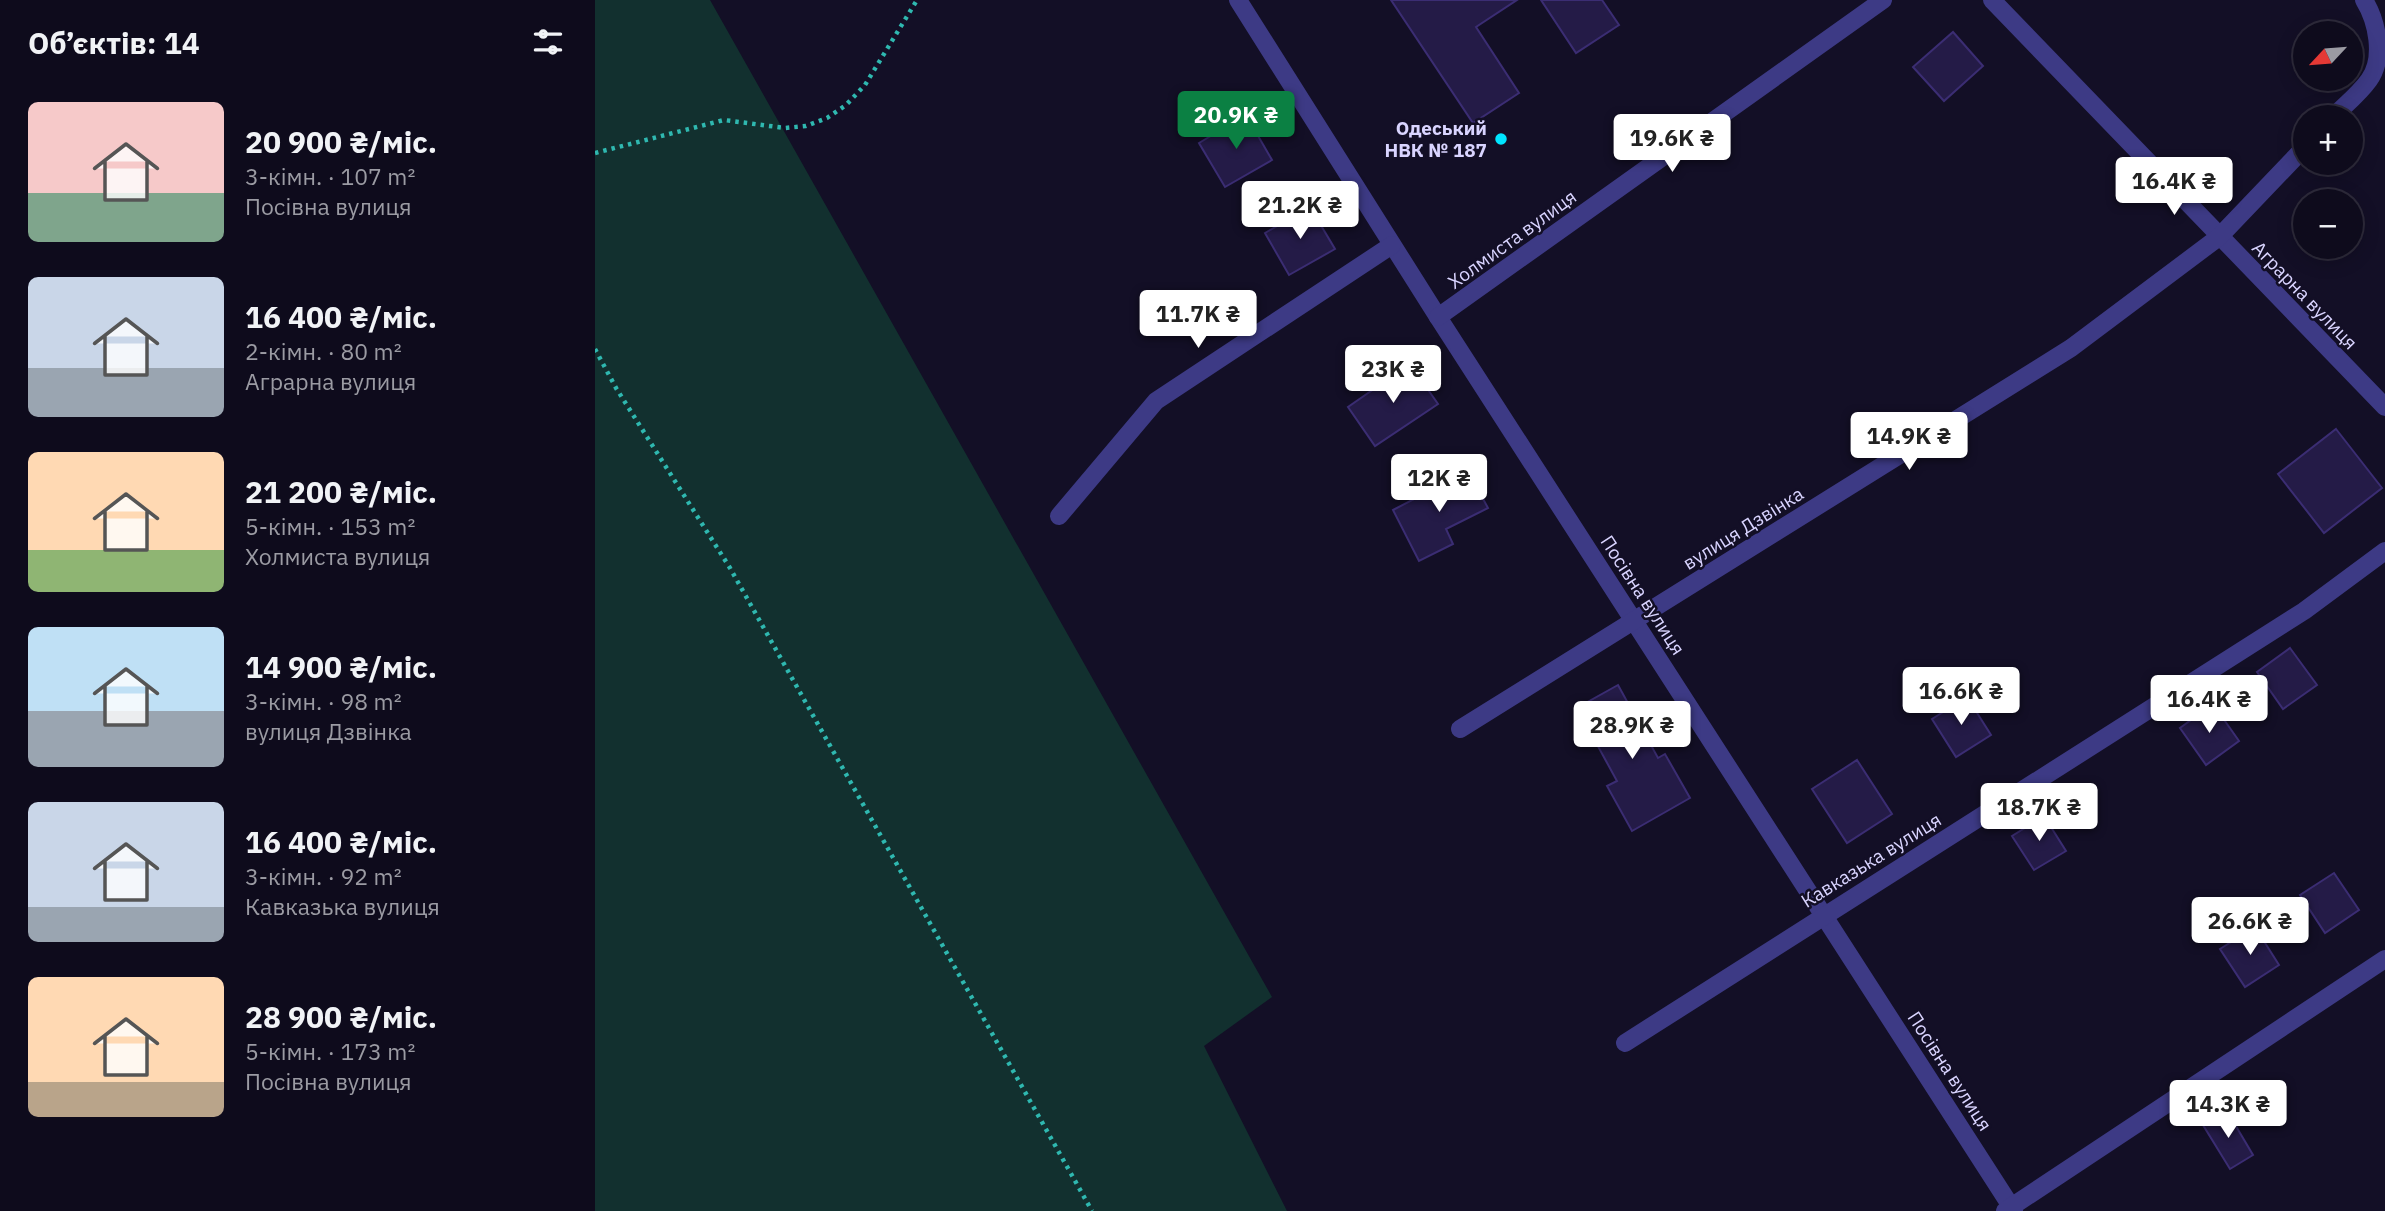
<!DOCTYPE html>
<html lang="uk">
<head>
<meta charset="utf-8">
<style>
  :root { --surface:#0e0b1c; --page:#1c1929; --text:#f1f3f6; --muted:#9b9ba3; --line:#2e2b3b; --accent:#0b8043 }
  body { margin:0; font-family:"IBM Plex Sans",sans-serif; background:var(--page); color:var(--text); height:100vh; display:flex; flex-direction:column; font-size:26px; white-space:nowrap }
  * { box-sizing:border-box; margin:0 }
  p { font-size:23px; color:var(--muted) }
  .icon { flex:none; width:38px; height:38px; fill:none; stroke:currentColor; stroke-width:2; stroke-linecap:round; stroke-linejoin:round }
  .map { position:relative; flex:1; overflow:hidden }
  .panel { display:flex; flex-direction:column; background:var(--surface); width:595px }
  .panel>* { flex:none }
  .needle { width:46px; rotate:244deg }
  .fabs { position:absolute; left:1698px; top:21px; display:grid; gap:14px }
  .fabs a { display:grid; place-items:center; width:70px; height:70px; border-radius:50%; background:var(--surface); box-shadow:0 4px 18px #0003,0 0 0 2px var(--line); font-size:35px }
  .price { position:absolute; translate:-50% -60px; padding:0 16px; border-radius:7px; background:#fff; color:#222; font-size:23px; line-height:46px; filter:drop-shadow(0 2px 4px #0008) }
  .price::after { content:''; position:absolute; left:50%; top:42px; width:21px; height:16px; margin-left:-10px; background:inherit; clip-path:polygon(0 0,100% 0,50% 100%) }
  .price.current { background:var(--accent); color:#fff }
  ul { padding:0; list-style:none }
  li { display:flex; align-items:center; gap:21px; height:175px; padding:0 28px }
  li span { display:grid; place-items:center; flex:none; width:196px; height:140px; border-radius:10px; color:#555 }
  li>.icon { margin-inline-start:auto }
  span .icon { width:84px; height:84px; fill:#fffc; stroke-width:1 }
  li b { font-size:30px }
  h2 { display:flex; justify-content:space-between; align-items:center; height:84px; padding:0 28px; font-size:30px }
  main { display:flex; flex:1; min-height:0 }
  .map>svg:first-child { display:block }
  .green { fill:#12302f }
  .building { fill:#241b47; stroke:#3b2d73; stroke-width:2 }
  .lines { fill:none; stroke-linecap:round; stroke-linejoin:round }
  .path { stroke:#2fb8b0; stroke-width:4.5; stroke-dasharray:3.5 5; stroke-linecap:butt }
  .minor { stroke:#3d3a85; stroke-width:18 }
  .poi-dot { fill:#00e5ff; stroke:#130f26; stroke-width:2.5 }
  .labels { text-anchor:middle; dominant-baseline:central; stroke-width:5; stroke-linejoin:round; paint-order:stroke }
  .poi-label { font-size:19px; font-weight:bold; fill:#d9d4ff; stroke:#130f26; text-anchor:end }
  .street-label { font-size:19px; fill:#d9d4ff; stroke:#130f26 }
</style>
</head>
<body>
<main>
<section class="panel">
<h2>Об’єктів: 14<svg class="icon" aria-label="filters" viewBox="0 0 24 24"><path d="M4 7h16M4 17h16"/><circle cx="9" cy="7" r="2"/><circle cx="15" cy="17" r="2"/></svg></h2>
<ul>
<li><span style="background:linear-gradient(#f6c9c9 65%,#7fa58c 0)"><svg class="icon" aria-label="home" viewBox="0 0 24 24"><path d="M3 11l9-7 9 7M6 9v11h12V9"/></svg></span><div><b>20 900 ₴/міс.</b><p>3-кімн. · 107 m²</p><p>Посівна вулиця</p></div></li>
<li><span style="background:linear-gradient(#c9d6e8 65%,#9aa5b1 0)"><svg class="icon" aria-label="home" viewBox="0 0 24 24"><path d="M3 11l9-7 9 7M6 9v11h12V9"/></svg></span><div><b>16 400 ₴/міс.</b><p>2-кімн. · 80 m²</p><p>Аграрна вулиця</p></div></li>
<li><span style="background:linear-gradient(#ffd9b3 70%,#8fb573 0)"><svg class="icon" aria-label="home" viewBox="0 0 24 24"><path d="M3 11l9-7 9 7M6 9v11h12V9"/></svg></span><div><b>21 200 ₴/міс.</b><p>5-кімн. · 153 m²</p><p>Холмиста вулиця</p></div></li>
<li><span style="background:linear-gradient(#bfe0f5 60%,#9aa5b1 0)"><svg class="icon" aria-label="home" viewBox="0 0 24 24"><path d="M3 11l9-7 9 7M6 9v11h12V9"/></svg></span><div><b>14 900 ₴/міс.</b><p>3-кімн. · 98 m²</p><p>вулиця Дзвінка</p></div></li>
<li><span style="background:linear-gradient(#c9d6e8 75%,#9aa5b1 0)"><svg class="icon" aria-label="home" viewBox="0 0 24 24"><path d="M3 11l9-7 9 7M6 9v11h12V9"/></svg></span><div><b>16 400 ₴/міс.</b><p>3-кімн. · 92 m²</p><p>Кавказька вулиця</p></div></li>
<li><span style="background:linear-gradient(#ffd9b3 75%,#b9a48a 0)"><svg class="icon" aria-label="home" viewBox="0 0 24 24"><path d="M3 11l9-7 9 7M6 9v11h12V9"/></svg></span><div><b>28 900 ₴/міс.</b><p>5-кімн. · 173 m²</p><p>Посівна вулиця</p></div></li>
</ul>
</section>
<div class="map">
<svg width="1790" height="1211" viewBox="0 0 1790 1211">
  <rect width="100%" height="100%" fill="#130f26"/>
  <!-- green -->
  <polygon class="green" points="0,0 115,0 677,997 609,1046 692,1211 0,1211"/>
  <!-- building -->
  <g class="building">
    <polygon points="796,0 922,0 881,27 924,93 878,123"/>
    <polygon points="946,0 1007,0 1024,25 981,53"/>
    <polygon points="1358,32 1388,66 1349,101 1318,67"/>
    <polygon points="651,115 677,160 630,187 604,143"/>
    <polygon points="715,207 740,249 694,275 670,233"/>
    <polygon points="815,364 843,404 780,446 753,407"/>
    <polygon points="1741,429 1787,488 1729,533 1683,474"/>
    <polygon points="873,471 893,508 851,529 858,544 824,561 798,510"/>
    <polygon points="1695,648 1722,685 1688,709 1662,672"/>
    <polygon points="1023,685 1063,758 1070,754 1095,798 1037,831 1012,786 1022,781 982,708"/>
    <polygon points="1372,697 1396,735 1361,757 1337,719"/>
    <polygon points="1618,704 1644,741 1611,765 1585,728"/>
    <polygon points="1262,760 1297,814 1252,843 1217,789"/>
    <polygon points="1449,816 1471,851 1439,870 1417,836"/>
    <polygon points="1739,873 1764,910 1730,933 1705,895"/>
    <polygon points="1660,927 1684,965 1650,987 1625,949"/>
    <polygon points="1632,1111 1658,1155 1635,1169 1608,1125"/>
  </g>
  <g class="lines">
    <!-- path -->
    <g class="path">
      <polyline points="0,153 129,120 190,128 211,126 232,118 251,105 270,85 322,0"/>
      <polyline points="0,349 21,388 135,568 497,1211"/>
    </g>
    <!-- minor -->
    <g class="minor">
      <polyline points="643,0 843,317 1419,1211"/>
      <polyline points="1397,0 1790,407"/>
      <path d="M1738,117c12,-12 26,-23 36,-37 16,-22 8,-59 -5,-80"/>
      <polyline points="843,317 1288,0"/>
      <polyline points="464,516 561,401 797,245"/>
      <polyline points="865,729 1476,348 1624,237 1710,147"/>
      <polyline points="1030,1043 1709,611 1790,551"/>
      <polyline points="1410,1211 1790,959"/>
    </g>
  </g>
  <!-- markers -->
  <circle class="poi-dot" cx="906" cy="139" r="7"/>
  <g class="labels">
    <!-- poi labels -->
    <g class="poi-label">
      <text x="892" y="128">Одеський<tspan x="892" dy="22">НВК № 187</tspan></text>
    </g>
    <!-- street labels -->
    <g class="street-label">
      <text transform="translate(917 239) rotate(-36)">Холмиста вулиця</text>
      <text transform="translate(1710 295) rotate(46)">Аграрна вулиця</text>
      <text transform="translate(1148 528) rotate(-32)">вулиця Дзвінка</text>
      <text transform="translate(1048 595) rotate(57)">Посівна вулиця</text>
      <text transform="translate(1276 860) rotate(-32)">Кавказька вулиця</text>
      <text transform="translate(1355 1071) rotate(57)">Посівна вулиця</text>
    </g>
  </g>
</svg>
<div class="fabs">
<a><svg class="needle" viewBox="-14 -14 28 28"><path d="M0-13l5 13h-10z" fill="#e53935"/><path d="M0 13l5-13h-10z" fill="#9b9ba3"/></svg></a>
<a>+</a>
<a>−</a>
</div>
<b class="price current" style="left:641px;top:151px">20.9K ₴</b>
<b class="price" style="left:1077px;top:174px">19.6K ₴</b>
<b class="price" style="left:1579px;top:217px">16.4K ₴</b>
<b class="price" style="left:705px;top:241px">21.2K ₴</b>
<b class="price" style="left:603px;top:350px">11.7K ₴</b>
<b class="price" style="left:798px;top:405px">23K ₴</b>
<b class="price" style="left:1314px;top:472px">14.9K ₴</b>
<b class="price" style="left:844px;top:514px">12K ₴</b>
<b class="price" style="left:1366px;top:727px">16.6K ₴</b>
<b class="price" style="left:1614px;top:735px">16.4K ₴</b>
<b class="price" style="left:1037px;top:761px">28.9K ₴</b>
<b class="price" style="left:1444px;top:843px">18.7K ₴</b>
<b class="price" style="left:1655px;top:957px">26.6K ₴</b>
<b class="price" style="left:1633px;top:1140px">14.3K ₴</b>
</div>
</main>
</body>
</html>
